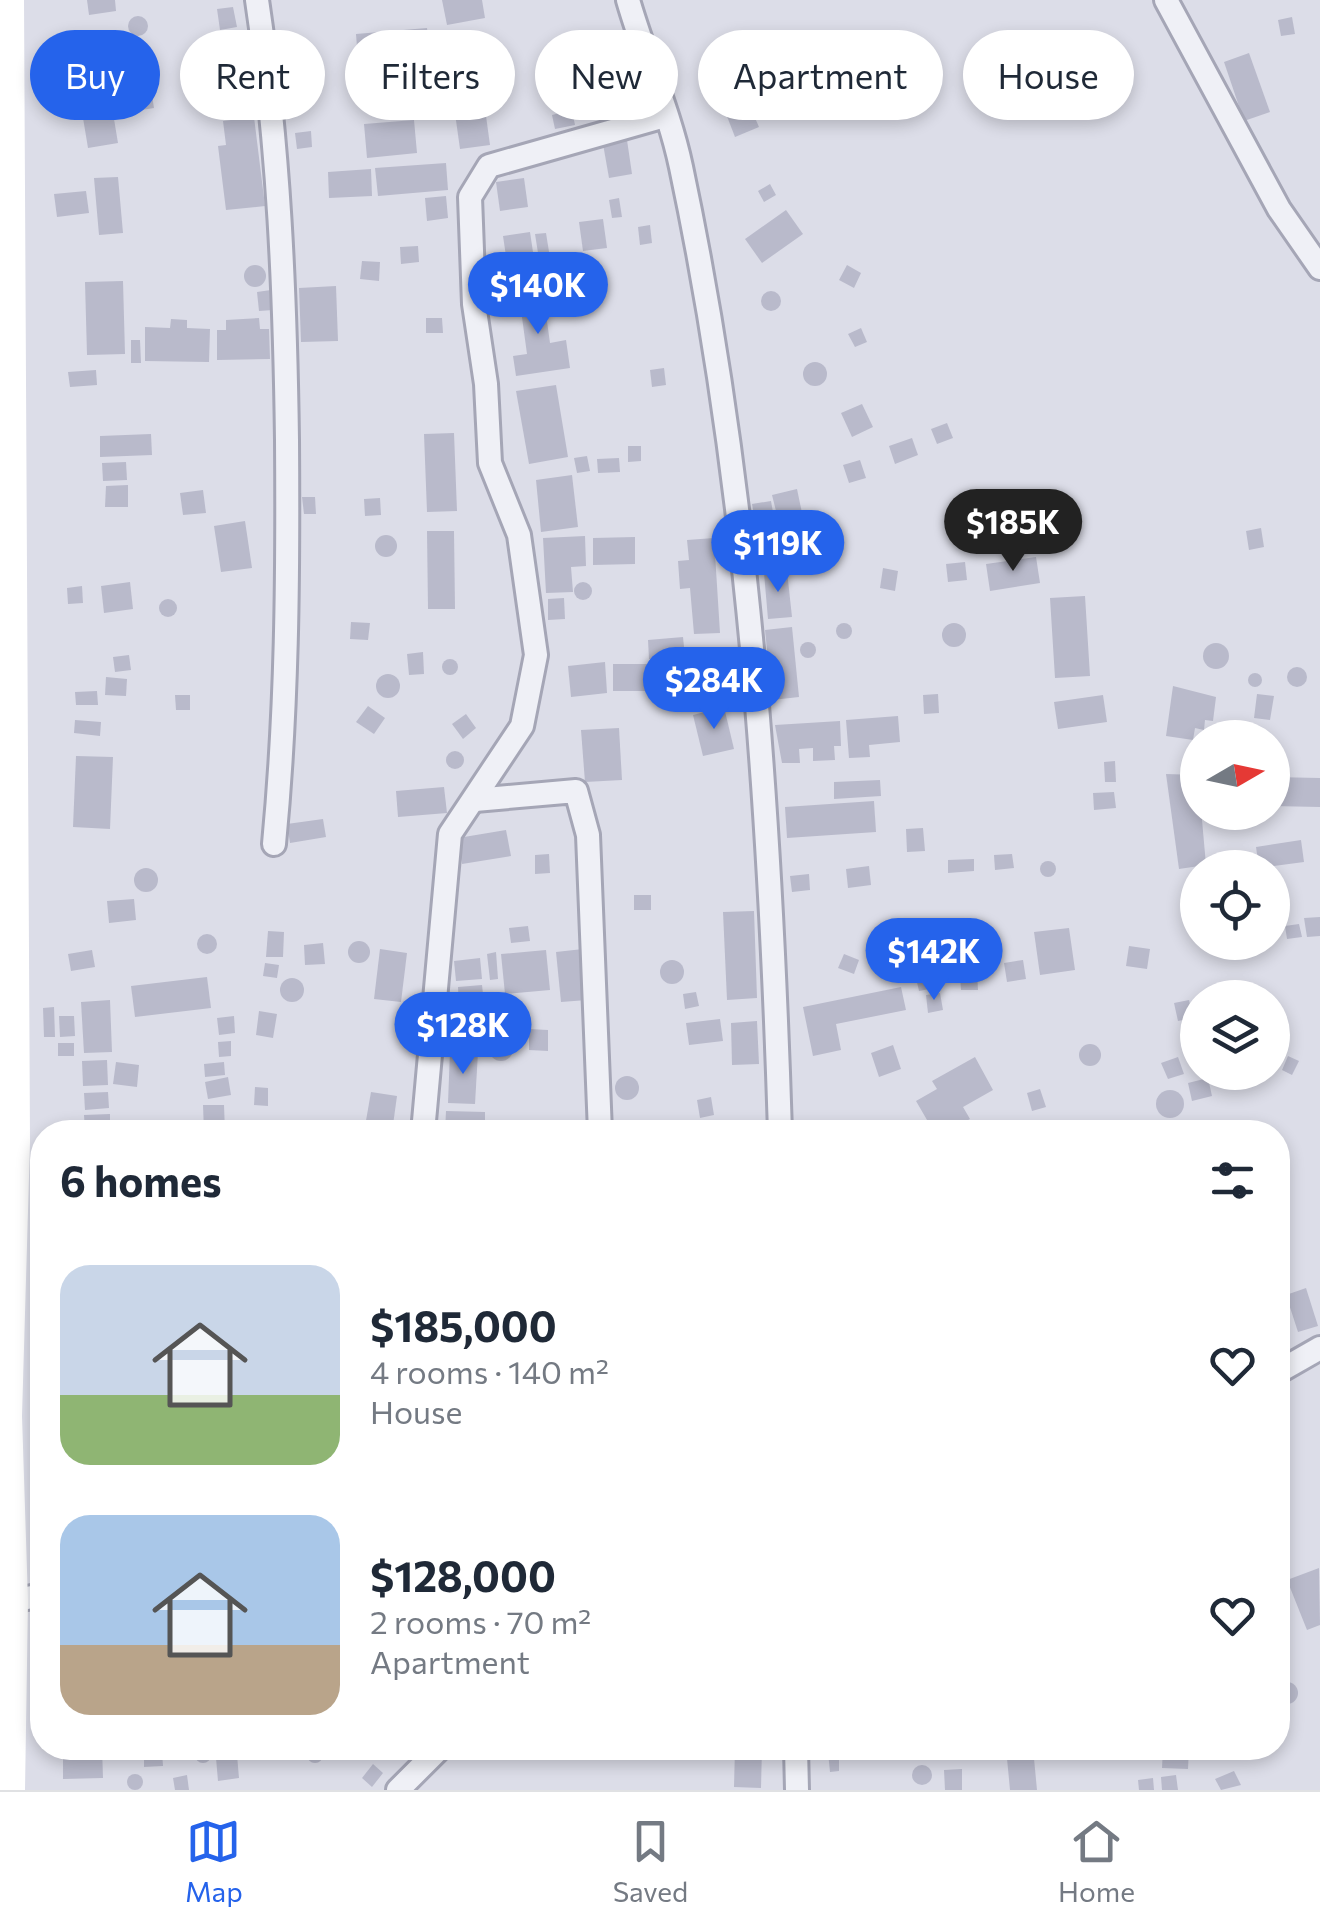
<!DOCTYPE html>
<html lang="en">
<head>
<meta charset="utf-8">
<style>
  :root { --surface:#fff; --page:#f6f6f7; --text:#1f2937; --muted:#747a83; --line:#e0e1e3; --accent:#2563eb }
  body { margin:0; font-family:Commissioner,sans-serif; background:var(--page); color:var(--text); height:100vh; display:flex; flex-direction:column; font-size:38px; white-space:nowrap }
  * { box-sizing:border-box; margin:0 }
  p { font-size:32px; color:var(--muted) }
  .icon { flex:none; width:55px; height:55px; fill:none; stroke:currentColor; stroke-width:2; stroke-linecap:round; stroke-linejoin:round }
  .map { position:relative; flex:1; overflow:hidden }
  .sheet { position:absolute; left:30px; top:1120px; width:1260px; height:640px; display:flex; flex-direction:column; background:var(--surface); border-radius:40px; box-shadow:0 5px 15px #0003 }
  .sheet>* { flex:none }
  .hud { position:absolute; left:30px; top:30px; width:1260px; height:90px; display:flex; gap:20px }
  .needle { width:65px; rotate:81deg }
  .buttons { position:absolute; left:1180px; top:720px; display:grid; gap:20px }
  .buttons a { display:grid; place-items:center; width:110px; height:110px; border-radius:50%; background:var(--surface); box-shadow:0 5px 15px #0003; font-size:50px }
  .price { position:absolute; translate:-50% -85px; padding:0 22px; border-radius:35px; background:var(--accent); color:#fff; font-size:32px; line-height:65px; filter:drop-shadow(0 2px 5px #0008) }
  .price::after { content:''; position:absolute; left:50%; top:60px; width:30px; height:22px; margin-left:-15px; background:inherit; clip-path:polygon(0 0,100% 0,50% 100%) }
  .price.on { background:#222; color:#fff }
  ul { padding:0; list-style:none }
  li { display:flex; align-items:center; gap:30px; height:250px; padding:0 30px }
  li span { display:grid; place-items:center; flex:none; width:280px; height:200px; border-radius:30px; color:#555 }
  li>.icon { margin-inline-start:auto }
  span .icon { width:120px; height:120px; fill:#fffc; stroke-width:1 }
  li b { font-size:42px }
  h2 { display:flex; justify-content:space-between; align-items:center; height:120px; padding:0 30px; font-size:42px }
  .chip { padding:0 35px; border-radius:45px; background:var(--surface); box-shadow:0 5px 15px #0003; font-size:35px; line-height:90px }
  .chip.on { background:var(--accent); color:#fff }
  .dock { display:flex; justify-content:space-around; align-items:center; height:140px; border-top:2px solid var(--line); background:var(--surface); font-size:28px; color:var(--muted) }
  .dock a { display:grid; justify-items:center; gap:5px }
  .dock .on { color:var(--accent) }
  .map>svg:first-child { display:block }
  .building { fill:#b9bacb }
  .lines { fill:none; stroke-linecap:round; stroke-linejoin:round }
  .street-casing { stroke:#a5a6b6; stroke-width:28 }
  .street { stroke:#eff0f6; stroke-width:22 }
  .secondary { stroke:#fff; stroke-width:32 }
</style>
</head>
<body>
<div class="map">
<svg width="1320" height="1790" viewBox="0 0 1320 1790">
  <rect width="100%" height="100%" fill="#dcdde8"/>
  <!-- building -->
  <g class="building">
    <polygon points="87,0 115,0 116,11 89,15"/>
    <polygon points="442,0 482,0 485,18 447,25"/>
    <polygon points="233,7 237,27 220,30 217,9"/>
    <circle cx="138" cy="26" r="10"/>
    <polygon points="1292,17 1295,34 1281,36 1278,20"/>
    <polygon points="427,28 432,80 360,86 356,34"/>
    <polygon points="1249,53 1270,112 1244,121 1224,62"/>
    <polygon points="466,59 469,80 449,82 446,62"/>
    <circle cx="129" cy="72" r="10"/>
    <polygon points="98,73 100,90 75,93 73,77"/>
    <polygon points="151,89 154,108 122,113 119,94"/>
    <polygon points="483,94 490,145 460,149 453,99"/>
    <polygon points="110,95 118,143 88,148 80,100"/>
    <polygon points="746,97 759,127 735,137 723,106"/>
    <polygon points="572,110 575,125 555,129 552,115"/>
    <polygon points="254,117 265,206 226,210 218,146 226,145 223,121"/>
    <polygon points="414,120 417,153 367,158 364,124"/>
    <polygon points="311,131 312,147 297,149 295,133"/>
    <polygon points="627,140 632,174 609,178 603,144"/>
    <polygon points="446,163 448,190 378,196 375,168"/>
    <polygon points="371,169 372,196 329,198 328,172"/>
    <polygon points="118,177 123,233 99,235 94,178"/>
    <polygon points="524,178 528,207 500,211 496,182"/>
    <polygon points="770,184 776,195 764,202 758,191"/>
    <polygon points="86,191 89,213 57,217 54,194"/>
    <polygon points="446,196 448,218 427,221 425,198"/>
    <polygon points="619,198 622,217 612,218 609,200"/>
    <polygon points="786,210 803,234 762,263 745,239"/>
    <polygon points="603,219 607,248 583,251 579,222"/>
    <polygon points="650,225 652,243 640,245 638,227"/>
    <polygon points="530,232 537,279 510,283 503,236"/>
    <polygon points="546,233 553,277 542,278 535,234"/>
    <polygon points="418,246 419,262 401,264 400,247"/>
    <polygon points="362,261 380,262 379,281 360,279"/>
    <polygon points="847,265 861,273 854,288 839,280"/>
    <circle cx="255" cy="276" r="11"/>
    <polygon points="123,281 125,354 87,355 85,282"/>
    <polygon points="542,285 550,343 566,340 570,368 516,376 513,356 527,354 518,288"/>
    <polygon points="336,286 338,341 301,342 299,288"/>
    <polygon points="271,290 273,310 259,311 257,292"/>
    <circle cx="771" cy="301" r="10"/>
    <polygon points="259,318 260,329 269,329 270,359 217,360 217,330 226,330 226,320"/>
    <polygon points="426,318 442,318 443,333 426,333"/>
    <polygon points="171,319 187,320 187,328 210,329 209,362 145,361 145,327 170,328"/>
    <polygon points="861,328 867,342 855,347 848,334"/>
    <polygon points="131,340 140,340 141,363 131,363"/>
    <circle cx="815" cy="374" r="12"/>
    <polygon points="664,368 666,385 652,387 650,370"/>
    <polygon points="96,370 97,385 70,387 68,372"/>
    <polygon points="556,385 568,457 529,464 516,391"/>
    <polygon points="862,404 873,427 852,437 841,413"/>
    <polygon points="947,423 953,438 937,444 931,429"/>
    <polygon points="454,433 457,511 427,512 424,434"/>
    <polygon points="151,434 152,455 100,457 100,436"/>
    <polygon points="912,438 918,455 895,464 889,446"/>
    <polygon points="628,446 641,446 641,461 628,462"/>
    <polygon points="587,456 590,471 577,473 574,458"/>
    <polygon points="619,458 620,472 598,473 597,459"/>
    <polygon points="860,460 866,478 849,483 843,465"/>
    <polygon points="126,462 127,480 103,481 102,463"/>
    <polygon points="572,475 578,527 541,532 536,480"/>
    <polygon points="128,485 128,507 105,507 106,486"/>
    <polygon points="797,489 802,513 778,519 772,495"/>
    <polygon points="203,490 206,513 183,515 180,493"/>
    <polygon points="302,497 315,497 316,514 304,514"/>
    <polygon points="380,498 381,515 365,516 364,499"/>
    <polygon points="771,501 779,546 760,548 752,504"/>
    <polygon points="981,518 987,537 977,540 970,521"/>
    <polygon points="245,521 252,568 221,572 214,526"/>
    <polygon points="1261,528 1264,547 1249,550 1246,531"/>
    <polygon points="427,531 454,531 455,609 428,609"/>
    <circle cx="386" cy="546" r="11"/>
    <polygon points="585,536 586,566 571,567 573,592 546,593 543,538"/>
    <polygon points="635,537 635,564 593,565 593,538"/>
    <polygon points="714,538 720,633 694,634 690,588 680,589 678,561 689,560 687,540"/>
    <polygon points="787,551 789,564 765,568 763,555"/>
    <polygon points="1036,557 1040,583 990,591 986,564"/>
    <polygon points="965,562 967,580 948,582 946,564"/>
    <polygon points="883,568 898,571 895,591 880,588"/>
    <polygon points="787,571 792,617 768,619 764,573"/>
    <polygon points="130,582 133,609 104,613 101,586"/>
    <circle cx="583" cy="591" r="9"/>
    <polygon points="82,586 83,603 68,604 67,588"/>
    <polygon points="1085,596 1090,676 1055,678 1050,598"/>
    <polygon points="564,598 565,619 548,620 548,599"/>
    <circle cx="168" cy="608" r="9"/>
    <polygon points="351,622 370,623 368,640 350,639"/>
    <circle cx="844" cy="631" r="8"/>
    <circle cx="954" cy="635" r="12"/>
    <polygon points="792,627 799,697 772,700 765,630"/>
    <polygon points="683,637 685,657 649,659 648,640"/>
    <circle cx="808" cy="650" r="8"/>
    <circle cx="1216" cy="656" r="13"/>
    <polygon points="423,652 424,674 409,675 407,654"/>
    <polygon points="129,655 131,670 115,672 113,657"/>
    <circle cx="450" cy="667" r="8"/>
    <polygon points="605,662 607,693 571,697 568,666"/>
    <rect x="613" y="664" width="38" height="27"/>
    <polygon points="715,664 716,693 656,693 656,665"/>
    <circle cx="1297" cy="677" r="10"/>
    <circle cx="1255" cy="680" r="7"/>
    <circle cx="388" cy="686" r="12"/>
    <polygon points="106,677 127,679 126,696 105,695"/>
    <polygon points="1173,686 1216,697 1213,721 1205,720 1204,730 1195,728 1193,740 1166,736"/>
    <polygon points="97,691 98,705 76,705 75,692"/>
    <polygon points="938,694 939,713 924,714 923,695"/>
    <polygon points="1257,694 1274,696 1270,720 1254,718"/>
    <polygon points="175,695 190,695 190,710 176,710"/>
    <polygon points="1103,695 1107,722 1058,729 1054,702"/>
    <polygon points="368,706 385,718 374,734 356,722"/>
    <polygon points="724,707 734,749 703,756 693,715"/>
    <polygon points="466,714 476,728 463,739 452,724"/>
    <polygon points="898,716 900,742 869,745 870,757 849,758 846,720"/>
    <polygon points="75,720 101,722 100,736 74,733"/>
    <polygon points="840,721 841,746 834,746 835,760 813,761 813,748 799,749 800,763 782,763 775,725"/>
    <polygon points="619,728 622,780 585,782 581,730"/>
    <circle cx="455" cy="760" r="9"/>
    <polygon points="76,756 113,757 110,829 73,827"/>
    <polygon points="1115,761 1116,782 1105,782 1104,762"/>
    <polygon points="1166,774 1198,775 1206,865 1179,869"/>
    <polygon points="1272,777 1320,778 1320,807 1272,806"/>
    <polygon points="880,780 881,796 834,799 834,782"/>
    <polygon points="444,787 447,813 398,817 396,791"/>
    <polygon points="1114,792 1116,808 1094,810 1093,793"/>
    <polygon points="874,801 876,832 787,838 785,807"/>
    <polygon points="323,819 326,837 290,843 287,824"/>
    <polygon points="923,828 925,851 907,852 906,829"/>
    <polygon points="506,830 511,856 462,864 458,838"/>
    <polygon points="1301,840 1304,862 1259,868 1256,847"/>
    <polygon points="549,854 550,873 535,874 535,855"/>
    <polygon points="1012,854 1014,868 995,870 994,855"/>
    <polygon points="974,859 974,871 948,873 948,860"/>
    <polygon points="1233,859 1235,867 1211,868 1210,862"/>
    <circle cx="1048" cy="869" r="8"/>
    <polygon points="869,866 871,885 848,888 846,869"/>
    <circle cx="146" cy="880" r="12"/>
    <polygon points="809,874 810,890 792,892 790,876"/>
    <rect x="634" y="895" width="17" height="15"/>
    <polygon points="134,899 136,920 109,923 107,901"/>
    <polygon points="754,911 757,998 727,1000 723,912"/>
    <polygon points="1320,917 1320,936 1307,937 1304,918"/>
    <polygon points="982,922 987,967 958,970 953,925"/>
    <polygon points="1299,924 1302,937 1287,939 1285,926"/>
    <polygon points="528,926 530,941 511,943 509,928"/>
    <polygon points="1069,928 1075,970 1040,975 1034,932"/>
    <polygon points="268,931 284,932 283,957 266,957"/>
    <circle cx="207" cy="944" r="10"/>
    <circle cx="359" cy="952" r="11"/>
    <polygon points="323,943 325,964 305,965 304,945"/>
    <polygon points="1129,946 1150,949 1147,969 1126,966"/>
    <polygon points="380,949 407,953 401,1002 374,999"/>
    <polygon points="583,949 587,1000 561,1002 556,952"/>
    <polygon points="92,950 95,967 71,971 68,954"/>
    <polygon points="546,950 550,990 505,994 501,954"/>
    <polygon points="496,952 498,979 490,980 487,954"/>
    <polygon points="844,954 859,960 854,974 838,968"/>
    <polygon points="480,958 482,979 456,981 454,961"/>
    <circle cx="672" cy="972" r="12"/>
    <polygon points="1023,960 1026,979 1007,982 1004,963"/>
    <polygon points="265,963 279,965 277,978 263,976"/>
    <polygon points="977,972 978,990 961,990 960,973"/>
    <polygon points="933,975 935,988 919,991 916,978"/>
    <polygon points="207,977 211,1008 135,1017 131,986"/>
    <circle cx="292" cy="990" r="12"/>
    <polygon points="482,985 484,1003 459,1006 458,987"/>
    <polygon points="901,987 906,1010 836,1024 841,1050 813,1056 803,1007"/>
    <polygon points="696,992 699,1006 685,1009 683,994"/>
    <polygon points="940,993 943,1010 928,1013 926,995"/>
    <polygon points="110,1000 112,1052 84,1053 81,1002"/>
    <polygon points="1189,1000 1193,1018 1178,1021 1174,1003"/>
    <polygon points="54,1007 55,1037 44,1037 43,1008"/>
    <polygon points="259,1011 277,1014 273,1038 256,1035"/>
    <polygon points="59,1016 74,1016 75,1036 60,1037"/>
    <polygon points="234,1016 235,1033 219,1035 217,1018"/>
    <polygon points="720,1019 723,1041 689,1045 686,1023"/>
    <polygon points="757,1021 759,1064 732,1065 731,1023"/>
    <polygon points="460,1025 484,1027 482,1044 458,1041"/>
    <polygon points="529,1029 548,1030 548,1051 529,1050"/>
    <circle cx="501" cy="1049" r="12"/>
    <polygon points="231,1041 231,1056 219,1057 218,1042"/>
    <rect x="58" y="1043" width="16" height="13"/>
    <circle cx="1090" cy="1055" r="11"/>
    <polygon points="893,1045 901,1069 879,1077 871,1053"/>
    <polygon points="450,1051 478,1052 475,1104 448,1103"/>
    <polygon points="1288,1056 1299,1061 1292,1075 1282,1070"/>
    <polygon points="975,1057 993,1090 963,1107 970,1119 946,1132 934,1132 916,1101 937,1089 932,1081"/>
    <polygon points="1178,1057 1184,1074 1168,1079 1161,1063"/>
    <polygon points="107,1060 108,1085 83,1086 82,1061"/>
    <polygon points="116,1062 139,1065 137,1087 113,1084"/>
    <polygon points="224,1062 225,1075 205,1077 204,1064"/>
    <circle cx="627" cy="1088" r="12"/>
    <polygon points="228,1077 231,1095 208,1099 205,1082"/>
    <polygon points="1208,1078 1212,1096 1192,1101 1188,1083"/>
    <polygon points="255,1087 268,1088 268,1106 254,1105"/>
    <polygon points="1040,1089 1046,1107 1032,1111 1027,1093"/>
    <circle cx="1170" cy="1104" r="14"/>
    <polygon points="108,1092 109,1108 85,1110 84,1093"/>
    <polygon points="371,1092 397,1096 392,1132 364,1132"/>
    <polygon points="711,1097 714,1115 700,1118 697,1100"/>
    <polygon points="203,1105 224,1105 225,1132 204,1132"/>
    <polygon points="446,1111 485,1112 485,1132 445,1132"/>
    <polygon points="110,1114 110,1132 85,1132 84,1115"/>
    <polygon points="1306,1288 1318,1326 1298,1332 1286,1295"/>
    <polygon points="1278,1447 1290,1481 1278,1486"/>
    <polygon points="1319,1568 1320,1625 1307,1630 1287,1580"/>
    <circle cx="1287" cy="1693" r="11"/>
    <circle cx="315" cy="1755" r="8"/>
    <circle cx="203" cy="1755" r="8"/>
    <polygon points="63,1748 102,1748 103,1778 63,1779"/>
    <polygon points="735,1748 762,1748 761,1788 734,1787"/>
    <polygon points="1006,1748 1033,1748 1037,1790 1010,1790"/>
    <polygon points="1163,1748 1189,1748 1188,1769 1162,1768"/>
    <polygon points="1242,1748 1262,1748 1264,1755 1245,1760"/>
    <polygon points="162,1752 163,1766 144,1767 144,1753"/>
    <polygon points="828,1752 839,1752 839,1771 830,1772"/>
    <polygon points="237,1755 239,1778 218,1781 216,1758"/>
    <polygon points="373,1764 383,1773 372,1787 362,1778"/>
    <circle cx="922" cy="1775" r="10"/>
    <polygon points="962,1769 962,1790 945,1790 944,1770"/>
    <polygon points="1234,1771 1241,1785 1221,1790 1215,1779"/>
    <circle cx="135" cy="1782" r="8"/>
    <polygon points="187,1775 189,1790 175,1790 173,1778"/>
    <polygon points="1176,1775 1178,1790 1162,1790 1161,1777"/>
    <polygon points="1153,1778 1154,1790 1139,1790 1138,1780"/>
  </g>
  <g class="lines">
    <defs>
      <g id="street">
        <path d="M257,0c22,147 28,292 30,440 1,136 0,269 -13,404"/>
        <path d="M628,0c16,56 41,110 53,167 67,316 89,643 99,965"/>
        <polyline points="1166,0 1279,209 1320,268"/>
        <polyline points="475,800 576,791 588,835 600,1132"/>
        <polyline points="423,1132 450,834 522,726 536,655 519,535 490,463 486,384 474,304 470,197 489,166 665,116"/>
        <polyline points="1278,1372 1320,1348"/>
        <polyline points="12,1601 42,1595"/>
        <polyline points="796,1748 797,1790"/>
        <polyline points="398,1790 440,1748"/>
      </g>
    </defs>
    <!-- street casing -->
    <use href="#street" class="street-casing"/>
    <!-- street -->
    <use href="#street" class="street"/>
    <!-- secondary -->
    <polyline class="secondary" points="8,0 14,1142 6,1416 12,1601 9,1790"/>
  </g>
</svg>
<div class="buttons">
<a><svg class="needle" viewBox="-14 -14 28 28"><path d="M0-13l5 13h-10z" fill="#e53935"/><path d="M0 13l5-13h-10z" fill="#747a83"/></svg></a>
<a><svg class="icon" aria-label="locate" viewBox="0 0 24 24"><circle cx="12" cy="12" r="6"/><path d="M12 2v4M12 18v4M2 12h4M18 12h4"/></svg></a>
<a><svg class="icon" aria-label="layers" viewBox="0 0 24 24"><path d="M12 4l9 5-9 5-9-5zM3 14l9 5 9-5"/></svg></a>
</div>
<b class="price" style="left:538px;top:337px">$140K</b>
<b class="price on" style="left:1013px;top:574px">$185K</b>
<b class="price" style="left:778px;top:595px">$119K</b>
<b class="price" style="left:714px;top:732px">$284K</b>
<b class="price" style="left:934px;top:1003px">$142K</b>
<b class="price" style="left:463px;top:1077px">$128K</b>
<div class="hud">
<a class="chip on">Buy</a>
<a class="chip">Rent</a>
<a class="chip">Filters</a>
<a class="chip">New</a>
<a class="chip">Apartment</a>
<a class="chip">House</a>
</div>
<section class="sheet">
<h2>6 homes<svg class="icon" aria-label="filters" viewBox="0 0 24 24"><path d="M4 7h16M4 17h16"/><circle cx="9" cy="7" r="2"/><circle cx="15" cy="17" r="2"/></svg></h2>
<ul>
<li><span style="background:linear-gradient(#c9d6e8 65%,#8fb573 0)"><svg class="icon" aria-label="home" viewBox="0 0 24 24"><path d="M3 11l9-7 9 7M6 9v11h12V9"/></svg></span><div><b>$185,000</b><p>4 rooms · 140 m²</p><p>House</p></div><svg class="icon" aria-label="heart" viewBox="0 0 24 24"><path d="M12 20l-8-8c-3-5 5-10 8-4 3-6 11-1 8 4z"/></svg></li>
<li><span style="background:linear-gradient(#a9c7e8 65%,#b9a48a 0)"><svg class="icon" aria-label="home" viewBox="0 0 24 24"><path d="M3 11l9-7 9 7M6 9v11h12V9"/></svg></span><div><b>$128,000</b><p>2 rooms · 70 m²</p><p>Apartment</p></div><svg class="icon" aria-label="heart" viewBox="0 0 24 24"><path d="M12 20l-8-8c-3-5 5-10 8-4 3-6 11-1 8 4z"/></svg></li>
</ul>
</section>
</div>
<nav class="dock">
<a class="on"><svg class="icon" aria-label="map" viewBox="0 0 24 24"><path d="M3 6l6-2 6 2 6-2v14l-6 2-6-2-6 2zM9 4v14M15 6v14"/></svg>Map</a>
<a><svg class="icon" aria-label="saved" viewBox="0 0 24 24"><path d="M7 4h10v16l-5-4-5 4z"/></svg>Saved</a>
<a><svg class="icon" aria-label="home" viewBox="0 0 24 24"><path d="M3 11l9-7 9 7M6 9v11h12V9"/></svg>Home</a>
</nav>
</body>
</html>
